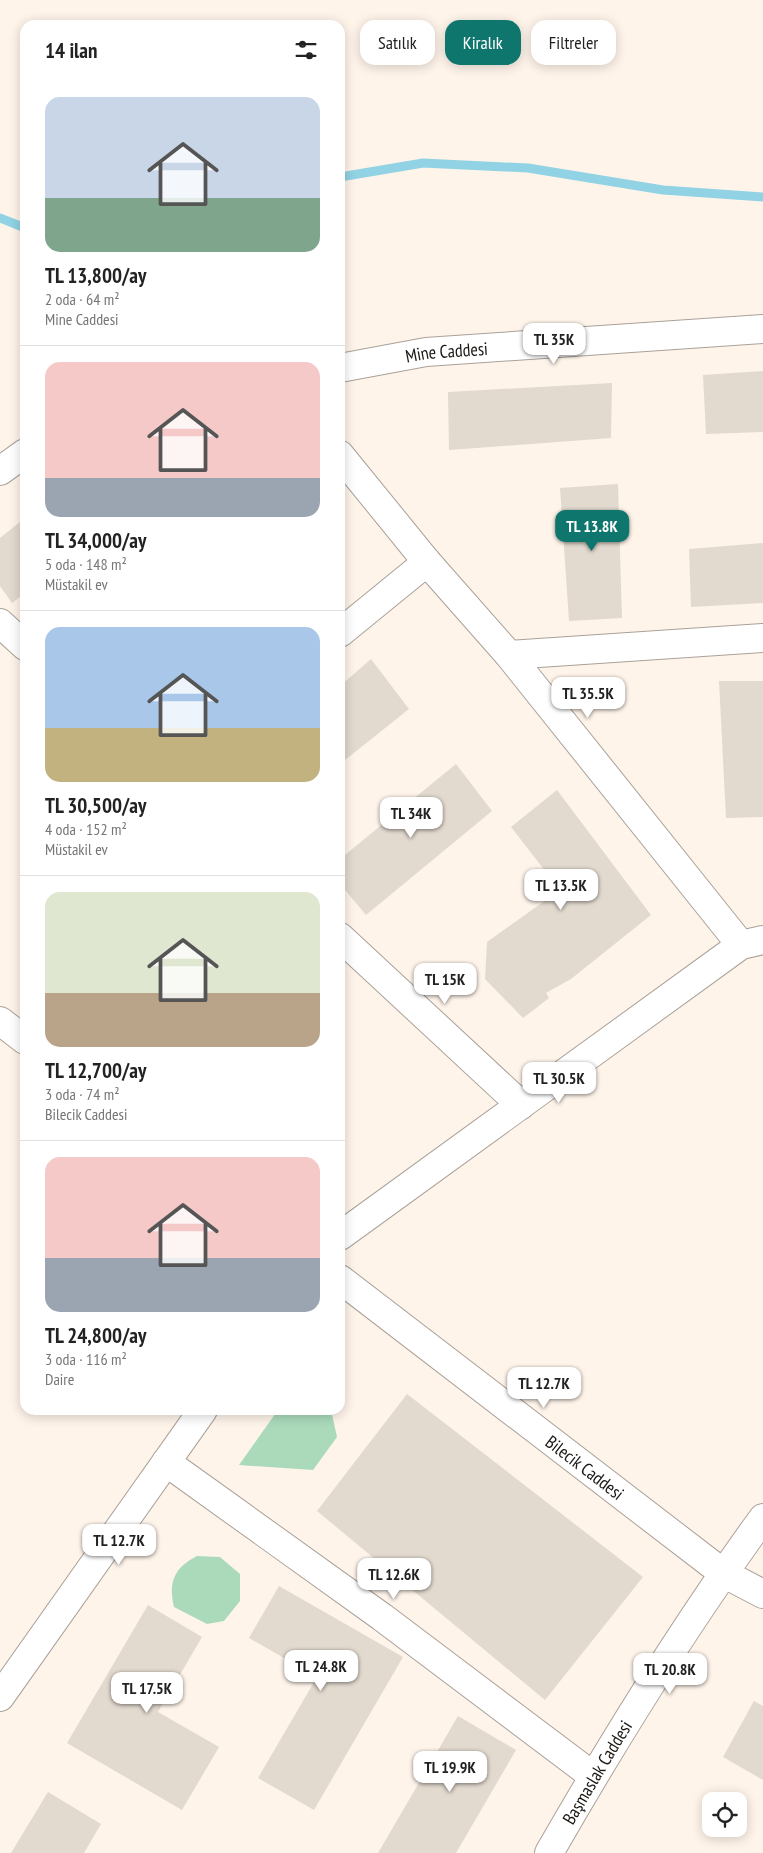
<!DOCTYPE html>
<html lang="tr">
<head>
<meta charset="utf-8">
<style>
  :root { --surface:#fff; --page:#f6f6f6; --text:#222; --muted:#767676; --line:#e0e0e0; --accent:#0f766e }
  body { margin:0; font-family:"PT Sans Narrow",sans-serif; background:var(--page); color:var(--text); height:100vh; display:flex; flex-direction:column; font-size:19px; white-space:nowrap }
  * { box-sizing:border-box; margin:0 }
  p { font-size:16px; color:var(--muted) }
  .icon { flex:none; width:28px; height:28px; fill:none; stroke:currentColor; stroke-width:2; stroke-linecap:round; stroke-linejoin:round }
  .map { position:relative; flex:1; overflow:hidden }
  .drawer { position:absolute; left:20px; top:20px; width:325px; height:1395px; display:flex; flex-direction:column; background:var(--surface); border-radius:15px; box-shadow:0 2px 12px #0003 }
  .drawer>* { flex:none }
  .top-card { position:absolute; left:360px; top:20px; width:328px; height:45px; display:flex; gap:10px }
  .controls { position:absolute; left:702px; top:1792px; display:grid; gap:10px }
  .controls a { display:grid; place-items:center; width:45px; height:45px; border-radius:10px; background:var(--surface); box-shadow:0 2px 12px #0003; font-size:25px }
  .price { position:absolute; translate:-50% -42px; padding:0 11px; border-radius:10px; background:#fff; color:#222; font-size:16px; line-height:32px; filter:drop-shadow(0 1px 2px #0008) }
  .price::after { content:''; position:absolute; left:50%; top:30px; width:15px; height:11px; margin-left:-8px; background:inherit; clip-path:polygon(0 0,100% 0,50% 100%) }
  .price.current { background:var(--accent); color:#fff }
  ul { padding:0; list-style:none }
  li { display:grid; align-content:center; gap:10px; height:265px; padding:0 25px }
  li+li { border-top:1px solid var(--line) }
  li span { display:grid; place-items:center; height:155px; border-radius:15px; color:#555 }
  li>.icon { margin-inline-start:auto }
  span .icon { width:90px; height:90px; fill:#fffc; stroke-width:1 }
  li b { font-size:21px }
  h2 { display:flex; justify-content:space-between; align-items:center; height:60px; padding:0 25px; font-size:21px }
  .chip { padding:0 18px; border-radius:15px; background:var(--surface); box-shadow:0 2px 12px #0003; font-size:18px; line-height:45px }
  .chip.current { background:var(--accent); color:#fff }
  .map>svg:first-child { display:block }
  .green { fill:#abdabb }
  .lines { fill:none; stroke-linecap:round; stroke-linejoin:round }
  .stream { stroke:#91d3e4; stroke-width:9 }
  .building { fill:#e2d9cf }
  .street-casing { stroke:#aaa199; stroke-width:30 }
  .secondary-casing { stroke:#aaa199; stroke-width:30 }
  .street { stroke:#fff; stroke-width:28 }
  .secondary { stroke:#fff; stroke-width:28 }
  .labels { text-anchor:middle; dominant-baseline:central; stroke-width:4.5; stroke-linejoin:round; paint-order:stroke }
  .street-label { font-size:18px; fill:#1a1714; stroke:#fef4ea }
</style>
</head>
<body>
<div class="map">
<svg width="763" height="1853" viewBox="0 0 763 1853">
  <rect width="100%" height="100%" fill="#fef4ea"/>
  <!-- green -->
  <g class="green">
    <polygon points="278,1410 331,1410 337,1437 313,1470 239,1465"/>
    <path d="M197,1556l23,1 20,17v27l-16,20 -17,3 -33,-17c-6,-25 0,-39 23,-51z"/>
  </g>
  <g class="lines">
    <!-- stream -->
    <g class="stream">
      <polyline points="340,177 423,163 528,168 663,190 763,197"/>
      <polyline points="0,218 25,228"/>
    </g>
  </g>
  <!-- building -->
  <g class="building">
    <polygon points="763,371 763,432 706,434 703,375"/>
    <polygon points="612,383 611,438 449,450 448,392"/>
    <polygon points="618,484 622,618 569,621 560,488"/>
    <polygon points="25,518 25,593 12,603 0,586 0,538"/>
    <polygon points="763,543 763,603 691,607 689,549"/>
    <polygon points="371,659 409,709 340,764 340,686"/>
    <polygon points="719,681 763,681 763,817 726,818"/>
    <polygon points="456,764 492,811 366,915 340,884 340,859"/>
    <polygon points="557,790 651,915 571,979 546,993 549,998 523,1018 485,979 487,942 560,890 511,827"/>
    <polygon points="407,1394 643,1577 545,1700 317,1511"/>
    <polygon points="279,1586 403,1657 314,1810 258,1778 317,1677 249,1638"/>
    <polygon points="148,1605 202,1637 158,1712 219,1747 182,1810 67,1743"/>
    <polygon points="754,1701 763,1706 763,1780 723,1757"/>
    <polygon points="458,1716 516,1750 456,1853 378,1853"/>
    <polygon points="48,1792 101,1824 84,1853 11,1853"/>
  </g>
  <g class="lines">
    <defs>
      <g id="street">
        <path id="s1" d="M340,368l86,-16 337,-23"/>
        <polyline points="340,455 427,562"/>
        <polyline points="0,471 25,453"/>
        <polyline points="0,623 25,646"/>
        <polyline points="340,633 427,562 509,655"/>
        <polyline points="340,937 521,1105"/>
        <polyline points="741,945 509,655 763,638"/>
        <polyline points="0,1021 25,1040"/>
        <polyline points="340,1236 741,945 763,940"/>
        <path id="s2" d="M340,1279l383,294 40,21"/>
        <polyline points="166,1462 382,1617 593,1776"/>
        <polyline points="0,1697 203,1410"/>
      </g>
      <g id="secondary">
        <path id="s3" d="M549,1853c66,-115 136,-228 214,-335"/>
      </g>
    </defs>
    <!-- street casing -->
    <use href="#street" class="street-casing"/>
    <!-- secondary casing -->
    <use href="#secondary" class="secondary-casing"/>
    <!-- street -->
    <use href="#street" class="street"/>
    <!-- secondary -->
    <use href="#secondary" class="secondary"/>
  </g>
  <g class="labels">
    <!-- street labels -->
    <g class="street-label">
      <text stroke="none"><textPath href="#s1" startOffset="108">Mine Caddesi</textPath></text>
      <text stroke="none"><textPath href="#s2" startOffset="309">Bilecik Caddesi</textPath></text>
      <text stroke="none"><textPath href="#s3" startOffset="94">Başmaslak Caddesi</textPath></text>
    </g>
  </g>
</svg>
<div class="controls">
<a><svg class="icon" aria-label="locate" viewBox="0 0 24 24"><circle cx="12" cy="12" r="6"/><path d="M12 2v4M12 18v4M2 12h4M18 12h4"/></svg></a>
</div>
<b class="price" style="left:554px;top:365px">TL 35K</b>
<b class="price current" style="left:592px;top:552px">TL 13.8K</b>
<b class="price" style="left:588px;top:719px">TL 35.5K</b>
<b class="price" style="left:411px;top:839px">TL 34K</b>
<b class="price" style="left:561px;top:911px">TL 13.5K</b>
<b class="price" style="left:445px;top:1005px">TL 15K</b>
<b class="price" style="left:559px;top:1104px">TL 30.5K</b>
<b class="price" style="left:544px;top:1409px">TL 12.7K</b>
<b class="price" style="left:119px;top:1566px">TL 12.7K</b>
<b class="price" style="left:394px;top:1600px">TL 12.6K</b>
<b class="price" style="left:321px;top:1692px">TL 24.8K</b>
<b class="price" style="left:670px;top:1695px">TL 20.8K</b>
<b class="price" style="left:147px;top:1714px">TL 17.5K</b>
<b class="price" style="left:450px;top:1793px">TL 19.9K</b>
<div class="top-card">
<a class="chip">Satılık</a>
<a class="chip current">Kiralık</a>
<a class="chip">Filtreler</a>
</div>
<section class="drawer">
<h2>14 ilan<svg class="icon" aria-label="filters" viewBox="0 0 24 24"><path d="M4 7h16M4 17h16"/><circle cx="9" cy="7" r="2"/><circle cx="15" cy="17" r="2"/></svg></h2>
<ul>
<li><span style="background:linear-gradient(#c9d6e8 65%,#7fa58c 0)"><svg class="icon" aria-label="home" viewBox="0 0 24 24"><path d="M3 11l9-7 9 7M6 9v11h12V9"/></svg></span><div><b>TL 13,800/ay</b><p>2 oda · 64 m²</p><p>Mine Caddesi</p></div></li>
<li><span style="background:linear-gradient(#f6c9c9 75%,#9aa5b1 0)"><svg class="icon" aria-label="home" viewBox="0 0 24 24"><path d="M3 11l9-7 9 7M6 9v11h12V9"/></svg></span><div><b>TL 34,000/ay</b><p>5 oda · 148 m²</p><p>Müstakil ev</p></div></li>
<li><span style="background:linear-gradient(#a9c7e8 65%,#c2b280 0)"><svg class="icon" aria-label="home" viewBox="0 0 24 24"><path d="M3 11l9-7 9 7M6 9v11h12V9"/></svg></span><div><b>TL 30,500/ay</b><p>4 oda · 152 m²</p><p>Müstakil ev</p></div></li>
<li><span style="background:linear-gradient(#dfe7d0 65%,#b9a48a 0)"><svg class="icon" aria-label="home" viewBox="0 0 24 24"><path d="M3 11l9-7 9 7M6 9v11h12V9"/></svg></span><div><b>TL 12,700/ay</b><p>3 oda · 74 m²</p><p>Bilecik Caddesi</p></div></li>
<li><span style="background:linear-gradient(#f6c9c9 65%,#9aa5b1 0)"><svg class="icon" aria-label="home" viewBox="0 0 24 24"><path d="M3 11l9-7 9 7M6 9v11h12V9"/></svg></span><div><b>TL 24,800/ay</b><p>3 oda · 116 m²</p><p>Daire</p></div></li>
</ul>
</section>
</div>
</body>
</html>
